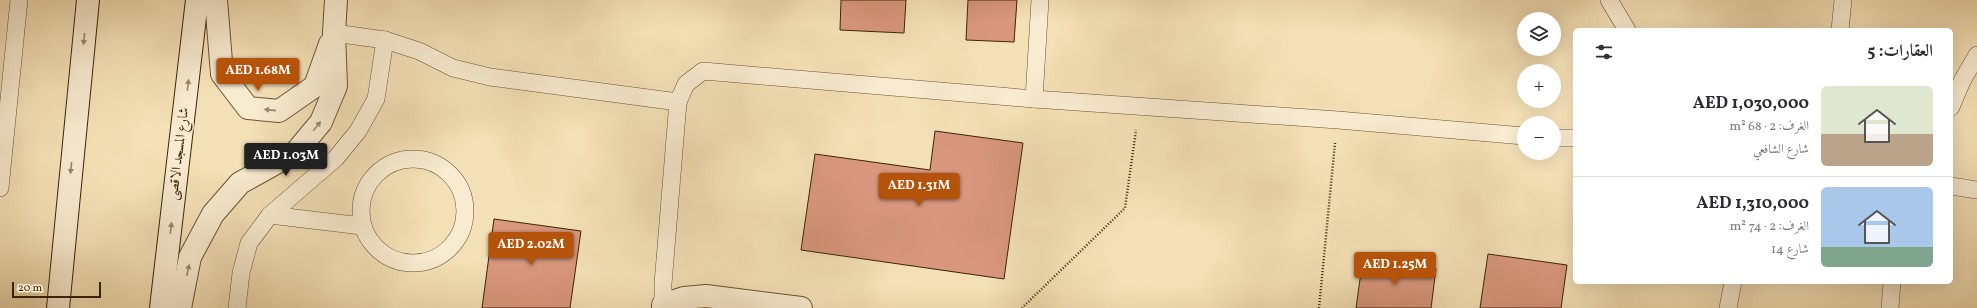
<!DOCTYPE html>
<html lang="ar">
<head>
<meta charset="utf-8">
<style>
  :root { --surface:#fff; --page:#f2f2f3; --text:#2b2b33; --muted:#7c7c81; --line:#e1e1e2; --accent:#b45309 }
  body { margin:0; font-family:Vollkorn,Amiri,serif; background:var(--page); color:var(--text); direction:rtl; height:100vh; display:flex; flex-direction:column; font-size:15px; white-space:nowrap }
  * { box-sizing:border-box; margin:0 }
  p { font-size:13px; color:var(--muted) }
  .icon { flex:none; width:22px; height:22px; fill:none; stroke:currentColor; stroke-width:2; stroke-linecap:round; stroke-linejoin:round }
  .map { position:relative; flex:1; overflow:hidden; direction:ltr }
  .sheet { position:absolute; left:1573px; top:28px; width:380px; height:256px; display:flex; flex-direction:column; background:var(--surface); border-radius:6px; box-shadow:0 4px 16px #0002; direction:rtl }
  .sheet>* { flex:none }
  .controls { position:absolute; left:1517px; top:12px; display:grid; gap:8px }
  .controls a { display:grid; place-items:center; width:44px; height:44px; border-radius:50%; background:var(--surface); box-shadow:0 4px 16px #0002; font-size:20px }
  .scale { position:absolute; left:12px; bottom:10px; width:89px; box-sizing:border-box; padding-left:4px; border:2px solid #3c2409; border-top:0; font-size:11px; line-height:14px; white-space:nowrap; color:#3c2409; -webkit-text-stroke:3px #f8ebd0; paint-order:stroke }
  .price { position:absolute; translate:-50% -34px; padding:0 9px; border-radius:4px; background:var(--accent); color:#fff; font-size:13px; line-height:26px; filter:drop-shadow(0 1px 2px #0008) }
  .price::after { content:''; position:absolute; left:50%; top:24px; width:12px; height:9px; margin-left:-6px; background:inherit; clip-path:polygon(0 0,100% 0,50% 100%) }
  .price.active { background:#222; color:#fff }
  ul { padding:0; list-style:none }
  li { display:flex; align-items:center; gap:12px; height:100px; padding:0 20px }
  li+li { border-top:1px solid var(--line) }
  li span { display:grid; place-items:center; flex:none; width:112px; height:80px; border-radius:6px; color:#555 }
  li>.icon { margin-inline-start:auto }
  span .icon { width:48px; height:48px; fill:#fffc; stroke-width:1 }
  li b { font-size:17px }
  h2 { display:flex; justify-content:space-between; align-items:center; height:48px; padding:0 20px; font-size:17px }
  .map>svg:first-child { display:block }
  .building { fill:#d9977e; stroke:#3c2409 }
  .lines { fill:none; stroke-linecap:round; stroke-linejoin:round }
  .service-casing { stroke:#6a5334; stroke-width:18 }
  .minor-casing { stroke:#6a5334; stroke-width:24 }
  .tertiary-casing { stroke:#6a5334; stroke-width:24 }
  .secondary-casing { stroke:#3c2409; stroke-width:24 }
  .path { stroke:#3c2409; stroke-width:2.5; stroke-dasharray:1 2; stroke-linecap:butt }
  .service { stroke:#f8ebd0; stroke-width:17 }
  .minor { stroke:#f8ebd0; stroke-width:22 }
  .tertiary { stroke:#f8ebd0; stroke-width:22 }
  .secondary { stroke:#f8ebd0; stroke-width:22 }
  .oneway { fill:#9a886c }
  .labels { text-anchor:middle; dominant-baseline:central; stroke-width:3; stroke-linejoin:round; paint-order:stroke }
  .street-label { font-size:14px; fill:#3c2409; stroke:#f8ebd0 }
</style>
</head>
<body>
<div class="map">
<svg width="1977" height="308" viewBox="0 0 1977 308">
  <rect width="100%" height="100%" fill="#f4e0b6"/>
  <filter id="stains"><feTurbulence type="fractalNoise" baseFrequency=".005" numOctaves="4"/><feColorMatrix values="0 0 0 0 .2 0 0 0 0 .09 0 0 0 0 .02 0 0 0 .5 -.17"/></filter>
  <radialGradient id="worn" r=".72"><stop offset=".6" stop-color="#630" stop-opacity="0"/><stop offset="1" stop-color="#630" stop-opacity=".3"/></radialGradient>
  <!-- building -->
  <g class="building">
    <polygon points="841,0 906,0 904,33 840,30"/>
    <polygon points="968,0 1017,0 1014,42 966,40"/>
    <polygon points="935,131 1023,143 1004,279 801,250 815,154 930,170"/>
    <polygon points="494,219 581,231 570,308 482,308"/>
    <polygon points="1488,254 1567,265 1561,308 1480,308"/>
    <polygon points="1363,258 1436,269 1431,308 1356,308"/>
  </g>
  <g class="lines">
    <defs>
      <g id="service">
        <polyline points="1609,0 1627,30"/>
        <polyline points="1840,30 1843,0"/>
        <polyline points="334,33 385,40 419,51 453,68 490,77 678,102 686,84 703,71 1034,99 1338,120 1524,136"/>
        <polyline points="1034,99 1040,0"/>
        <polyline points="1951,107 1962,81 1977,55"/>
        <polyline points="1554,138 1575,138"/>
        <circle cx="413" cy="211" r="52"/>
        <polyline points="1951,186 1977,190"/>
        <polyline points="0,188 19,0"/>
        <polyline points="270,215 362,226"/>
        <polyline points="663,305 663,284 678,102"/>
        <polyline points="237,308 241,273 249,243 270,215 336,158 358,131 376,99 385,40"/>
        <polyline points="1728,308 1733,282"/>
        <polyline points="1890,308 1892,282"/>
      </g>
      <polyline id="minor" points="663,308 663,305 684,298 706,296 801,308"/>
      <g id="tertiary">
        <polyline points="216,0 222,74 248,108 279,111 315,86 330,44"/>
        <polyline points="180,308 190,257 213,214 240,183 296,152 321,122 336,86 334,33 336,0"/>
      </g>
      <g id="secondary">
        <polyline points="58,308 88,0"/>
        <polyline points="161,308 197,0"/>
      </g>
    </defs>
    <!-- service casing -->
    <use href="#service" class="service-casing"/>
    <!-- minor casing -->
    <use href="#minor" class="minor-casing"/>
    <!-- tertiary casing -->
    <use href="#tertiary" class="tertiary-casing"/>
    <!-- secondary casing -->
    <use href="#secondary" class="secondary-casing"/>
    <!-- path -->
    <g class="path">
      <polyline points="1022,308 1125,208 1136,130"/>
      <polyline points="1319,308 1335,143"/>
    </g>
    <!-- service -->
    <use href="#service" class="service"/>
    <!-- minor -->
    <use href="#minor" class="minor"/>
    <!-- tertiary -->
    <use href="#tertiary" class="tertiary"/>
    <!-- secondary -->
    <use href="#secondary" class="secondary"/>
  </g>
  <!-- one-way arrows -->
  <defs><path id="oneway-solid" d="M-6-.8H1V-3.2L6.5 0L1 3.2V.8H-6Z"/></defs>
  <g class="oneway">
    <use href="#oneway-solid" transform="translate(84 39) rotate(96)"/>
    <use href="#oneway-solid" transform="translate(188 85) rotate(-83)"/>
    <use href="#oneway-solid" transform="translate(270 110) rotate(-174)"/>
    <use href="#oneway-solid" transform="translate(317 126) rotate(-51)"/>
    <use href="#oneway-solid" transform="translate(71 168) rotate(96)"/>
    <use href="#oneway-solid" transform="translate(171 228) rotate(-83)"/>
    <use href="#oneway-solid" transform="translate(188 270) rotate(-78)"/>
  </g>
  <g class="labels">
    <!-- street labels -->
    <g class="street-label">
      <text transform="translate(179 154) rotate(-83)">شارع المسجد الاقصى</text>
    </g>
  </g>
  <rect width="100%" height="100%" filter="url(#stains)"/>
  <rect width="100%" height="100%" fill="url(#worn)"/>
</svg>
<div class="controls">
<a><svg class="icon" aria-label="layers" viewBox="0 0 24 24"><path d="M12 4l9 5-9 5-9-5zM3 14l9 5 9-5"/></svg></a>
<a>+</a>
<a>−</a>
</div>
<div class="scale">20 m</div>
<b class="price" style="left:258px;top:92px">AED 1.68M</b>
<b class="price active" style="left:286px;top:177px">AED 1.03M</b>
<b class="price" style="left:919px;top:207px">AED 1.31M</b>
<b class="price" style="left:531px;top:266px">AED 2.02M</b>
<b class="price" style="left:1395px;top:286px">AED 1.25M</b>
<section class="sheet">
<h2>العقارات: 5<svg class="icon" aria-label="filters" viewBox="0 0 24 24"><path d="M4 7h16M4 17h16"/><circle cx="9" cy="7" r="2"/><circle cx="15" cy="17" r="2"/></svg></h2>
<ul>
<li><span style="background:linear-gradient(#dfe7d0 60%,#b9a48a 0)"><svg class="icon" aria-label="home" viewBox="0 0 24 24"><path d="M3 11l9-7 9 7M6 9v11h12V9"/></svg></span><div><b>AED 1,030,000</b><p>الغرف: 2 · 68 m²</p><p>شارع الشافعي</p></div></li>
<li><span style="background:linear-gradient(#a9c7e8 75%,#7fa58c 0)"><svg class="icon" aria-label="home" viewBox="0 0 24 24"><path d="M3 11l9-7 9 7M6 9v11h12V9"/></svg></span><div><b>AED 1,310,000</b><p>الغرف: 2 · 74 m²</p><p>شارع 14</p></div></li>
</ul>
</section>
</div>
</body>
</html>
